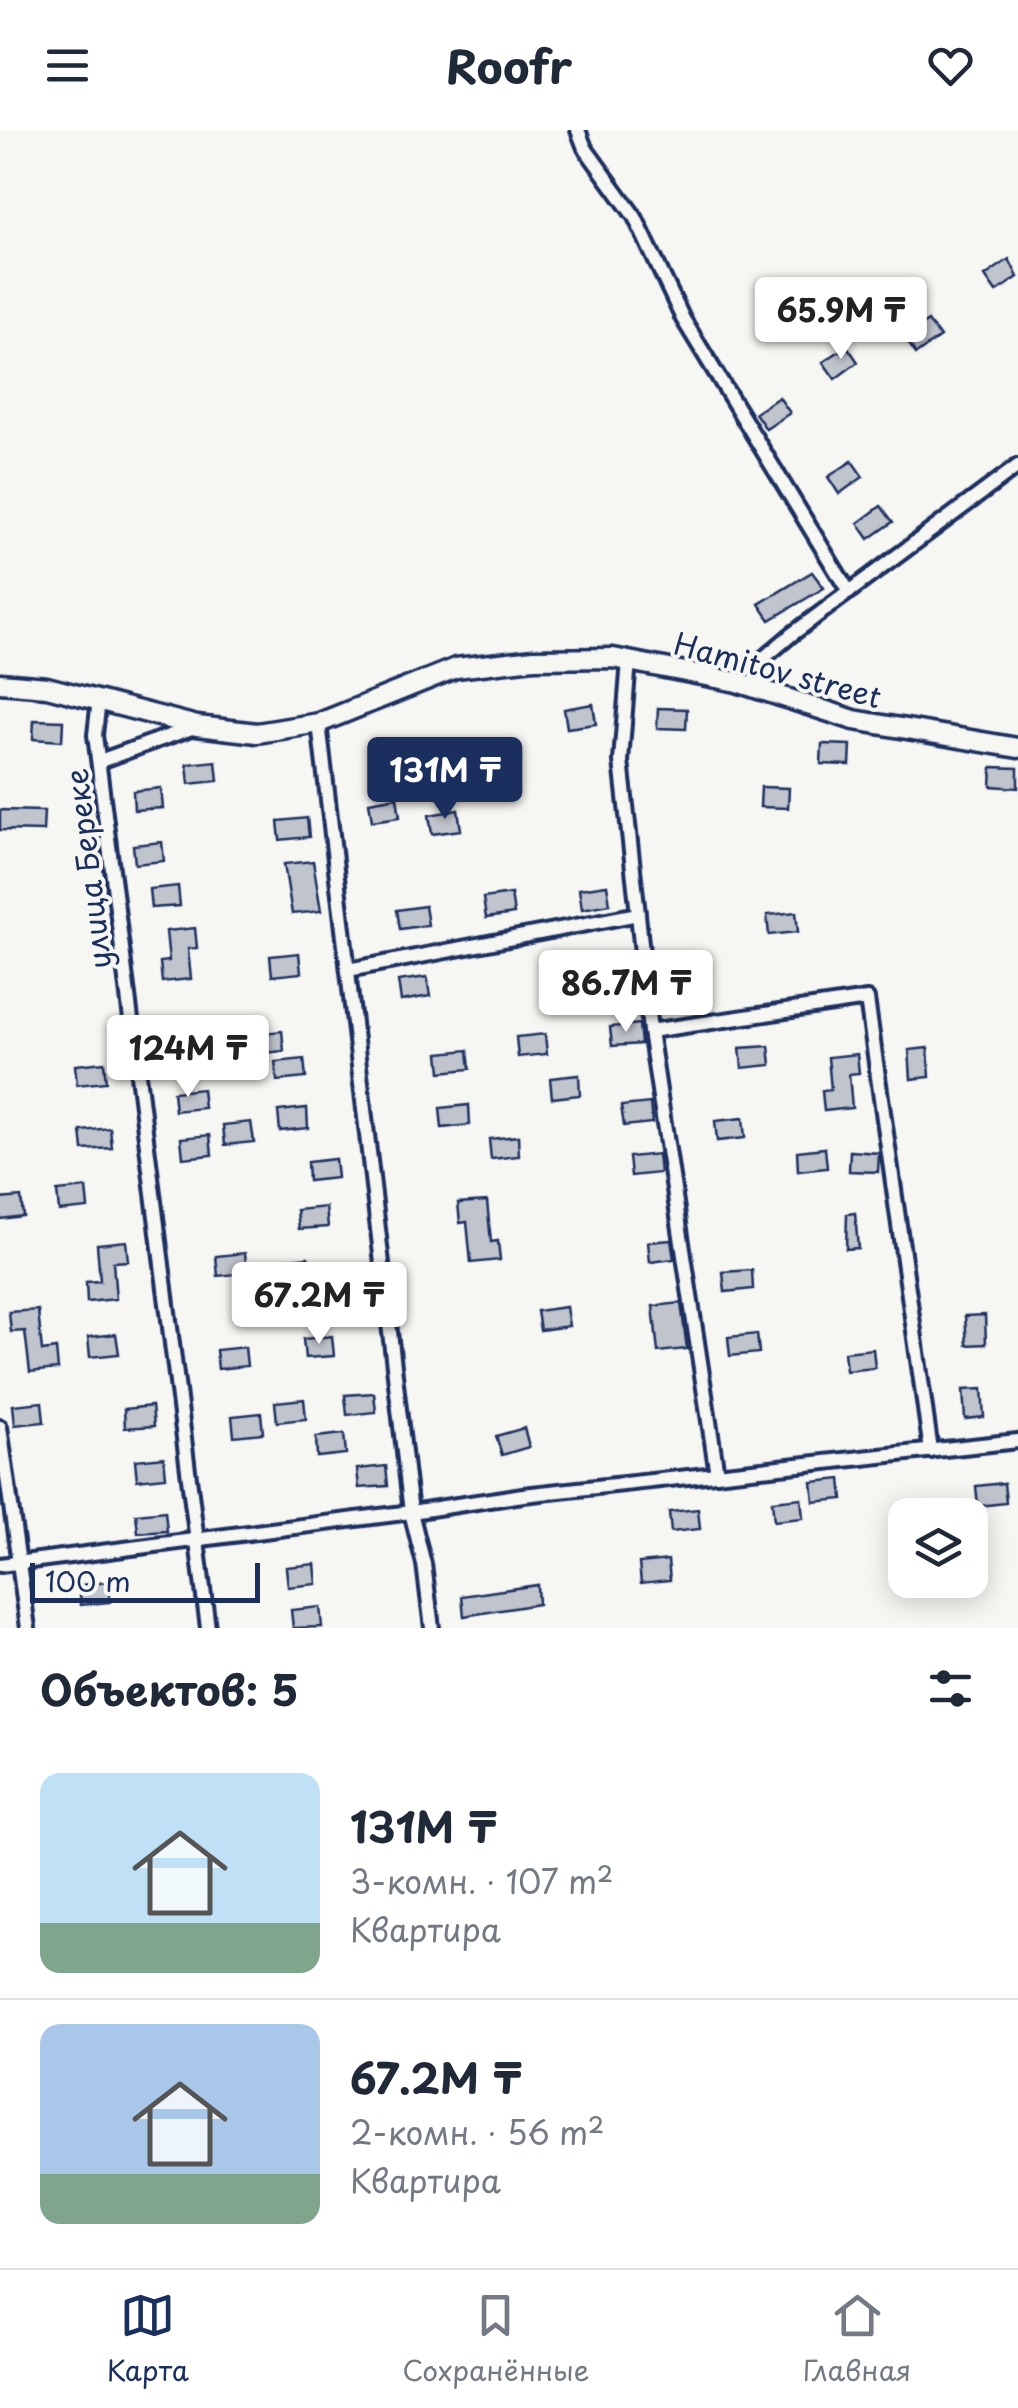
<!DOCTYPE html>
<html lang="ru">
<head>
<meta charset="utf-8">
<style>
  :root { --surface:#fff; --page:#f6f6f7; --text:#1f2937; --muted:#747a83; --line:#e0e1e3; --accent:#1b2f5e }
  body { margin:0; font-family:"Playpen Sans",sans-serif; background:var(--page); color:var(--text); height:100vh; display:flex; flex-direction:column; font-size:38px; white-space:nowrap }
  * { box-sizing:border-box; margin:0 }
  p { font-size:32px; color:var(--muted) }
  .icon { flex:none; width:55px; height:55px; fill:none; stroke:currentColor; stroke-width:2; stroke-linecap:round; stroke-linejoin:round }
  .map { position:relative; height:1498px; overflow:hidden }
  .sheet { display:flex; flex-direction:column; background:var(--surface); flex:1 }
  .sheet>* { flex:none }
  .tools { position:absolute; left:888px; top:1368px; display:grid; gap:20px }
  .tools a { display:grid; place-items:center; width:100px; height:100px; border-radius:20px; background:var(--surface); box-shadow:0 5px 25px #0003; font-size:50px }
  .scale { position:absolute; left:30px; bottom:25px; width:230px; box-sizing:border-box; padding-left:10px; border:5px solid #1b2f5e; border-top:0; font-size:28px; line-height:35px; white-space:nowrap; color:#1b2f5e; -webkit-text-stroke:8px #f6f6f2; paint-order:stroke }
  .price { position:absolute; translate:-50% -85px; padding:0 22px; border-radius:10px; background:#fff; color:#222; font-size:32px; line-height:65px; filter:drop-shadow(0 2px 5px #0008) }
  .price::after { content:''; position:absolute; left:50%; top:60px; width:30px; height:22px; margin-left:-15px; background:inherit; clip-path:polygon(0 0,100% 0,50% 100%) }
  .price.on { background:var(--accent); color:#fff }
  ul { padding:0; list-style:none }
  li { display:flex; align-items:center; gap:30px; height:250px; padding:0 40px }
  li+li { border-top:2px solid var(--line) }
  li span { display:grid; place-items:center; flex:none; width:280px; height:200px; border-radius:20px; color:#555 }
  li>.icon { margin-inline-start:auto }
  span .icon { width:120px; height:120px; fill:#fffc; stroke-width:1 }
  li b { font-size:42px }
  h2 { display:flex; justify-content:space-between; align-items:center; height:120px; padding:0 40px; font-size:42px }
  header { display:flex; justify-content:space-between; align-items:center; height:130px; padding:0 40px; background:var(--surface); font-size:45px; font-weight:700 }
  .dock { display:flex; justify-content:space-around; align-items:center; height:140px; border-top:2px solid var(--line); background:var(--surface); font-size:28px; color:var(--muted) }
  .dock a { display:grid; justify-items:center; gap:5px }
  .dock .on { color:var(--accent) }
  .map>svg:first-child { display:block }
  .building { fill:#c0c4cd; stroke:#1b2f5e; stroke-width:2.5 }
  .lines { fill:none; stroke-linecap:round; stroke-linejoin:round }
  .street-casing { stroke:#1b2f5e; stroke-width:20 }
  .secondary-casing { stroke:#1b2f5e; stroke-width:25 }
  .street { stroke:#f6f6f2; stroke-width:12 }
  .secondary { stroke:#f6f6f2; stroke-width:18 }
  .labels { text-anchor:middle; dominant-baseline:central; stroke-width:8; stroke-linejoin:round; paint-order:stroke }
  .street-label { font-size:30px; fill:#1b2f5e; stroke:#f6f6f2 }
</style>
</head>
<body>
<header><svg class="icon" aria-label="menu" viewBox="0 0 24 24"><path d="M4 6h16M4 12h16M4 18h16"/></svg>Roofr<svg class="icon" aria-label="heart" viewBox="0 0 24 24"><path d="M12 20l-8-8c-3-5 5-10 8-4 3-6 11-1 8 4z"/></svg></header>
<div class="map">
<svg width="1018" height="1498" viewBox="0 0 1018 1498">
  <rect width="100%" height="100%" fill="#f6f6f2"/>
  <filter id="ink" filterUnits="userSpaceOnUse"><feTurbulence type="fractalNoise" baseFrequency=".01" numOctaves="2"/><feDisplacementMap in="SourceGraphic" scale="20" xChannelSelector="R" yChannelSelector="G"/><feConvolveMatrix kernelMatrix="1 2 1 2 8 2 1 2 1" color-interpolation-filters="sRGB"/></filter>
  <g filter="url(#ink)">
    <!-- building -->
    <g class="building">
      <polygon points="1009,129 1018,147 996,162 985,146"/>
      <polygon points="898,151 909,167 885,184 874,167"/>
      <polygon points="928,191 940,207 916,224 904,207"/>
      <polygon points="847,216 858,232 835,249 823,232"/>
      <polygon points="779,267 790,283 766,299 755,283"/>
      <polygon points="852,331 863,347 839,364 828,347"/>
      <polygon points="881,376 893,392 869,409 858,393"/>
      <polygon points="812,442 824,458 770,490 759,474"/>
      <polygon points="593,574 596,594 567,598 564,579"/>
      <polygon points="658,578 687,579 686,599 657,598"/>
      <polygon points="34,590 63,591 62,611 33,609"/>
      <polygon points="822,614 851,615 850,635 821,634"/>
      <polygon points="216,631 218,651 189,654 187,634"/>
      <polygon points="992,637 1018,638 1018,658 991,656"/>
      <polygon points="761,657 789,658 788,678 760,677"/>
      <polygon points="161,658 163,678 134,680 133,661"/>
      <polygon points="397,667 400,687 372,691 369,672"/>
      <polygon points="0,680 44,681 43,701 0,700"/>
      <polygon points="458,680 461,700 432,704 429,685"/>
      <polygon points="307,688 309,707 280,710 278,691"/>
      <polygon points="162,712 164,731 135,734 133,715"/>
      <polygon points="313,731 321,781 292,784 284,734"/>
      <polygon points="607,755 610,774 582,779 579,759"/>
      <polygon points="178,756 180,776 151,778 149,759"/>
      <polygon points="511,764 514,784 486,788 483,768"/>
      <polygon points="425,776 428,795 400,799 397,780"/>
      <polygon points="796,782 798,802 769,805 767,785"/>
      <polygon points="195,798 197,818 188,819 191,849 162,852 160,832 169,831 166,801"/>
      <polygon points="299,823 301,843 272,846 270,826"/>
      <polygon points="709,826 711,845 683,848 680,829"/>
      <polygon points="427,847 430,866 401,871 398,851"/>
      <polygon points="639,894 641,914 612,916 610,897"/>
      <polygon points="282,901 284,921 255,924 253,904"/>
      <polygon points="203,904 205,924 176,927 174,907"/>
      <polygon points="545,904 547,924 518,927 516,907"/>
      <polygon points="769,916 771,935 742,938 740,918"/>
      <polygon points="928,918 930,947 911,949 909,920"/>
      <polygon points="468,920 470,939 441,942 439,923"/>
      <polygon points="857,924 859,943 849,944 852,978 824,981 822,961 831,960 828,927"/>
      <polygon points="304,929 306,948 277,951 275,932"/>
      <polygon points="104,932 106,952 77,955 75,935"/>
      <polygon points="579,945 580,965 552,968 550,948"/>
      <polygon points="202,959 204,978 175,981 173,962"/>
      <polygon points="650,973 652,993 624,996 621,976"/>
      <polygon points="469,975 470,995 442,998 440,978"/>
      <polygon points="307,978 308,998 280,1001 278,981"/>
      <polygon points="743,988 745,1008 717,1011 715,991"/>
      <polygon points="251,992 254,1012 225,1015 223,995"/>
      <polygon points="110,998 112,1018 83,1020 81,1001"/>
      <polygon points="210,1005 212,1025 183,1028 181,1008"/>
      <polygon points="518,1006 519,1026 491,1029 489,1009"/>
      <polygon points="825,1018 827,1038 798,1041 797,1021"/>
      <polygon points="850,1021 879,1023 878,1042 849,1041"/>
      <polygon points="658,1024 660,1043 631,1046 629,1027"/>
      <polygon points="335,1029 337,1048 308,1051 307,1032"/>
      <polygon points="86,1058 88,1078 59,1081 57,1061"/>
      <polygon points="21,1067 23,1086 0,1089 0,1069"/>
      <polygon points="487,1071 491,1112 498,1111 500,1130 471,1133 467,1092 460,1093 458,1073"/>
      <polygon points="326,1077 328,1097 299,1099 297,1080"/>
      <polygon points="855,1083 858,1118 846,1119 847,1084"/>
      <polygon points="671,1110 674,1129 650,1132 648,1112"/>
      <polygon points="126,1111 128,1131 113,1132 116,1169 87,1172 86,1152 100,1151 97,1114"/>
      <polygon points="245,1123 247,1143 218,1146 216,1126"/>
      <polygon points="308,1127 311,1163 328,1161 330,1180 301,1183 298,1148 281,1150 279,1130"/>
      <polygon points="752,1140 753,1159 725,1162 723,1142"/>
      <polygon points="681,1173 687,1219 658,1222 653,1176"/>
      <polygon points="566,1177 569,1196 540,1200 537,1181"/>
      <polygon points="38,1180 42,1221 56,1219 58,1239 30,1242 25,1201 11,1202 9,1182"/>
      <polygon points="985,1185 986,1214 967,1215 965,1186"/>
      <polygon points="116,1204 119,1224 90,1227 88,1207"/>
      <polygon points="757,1204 759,1223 730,1226 728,1207"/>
      <polygon points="332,1206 334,1226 305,1228 303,1209"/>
      <polygon points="245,1217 247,1236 218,1239 216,1220"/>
      <polygon points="873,1219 875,1238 846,1241 844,1222"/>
      <polygon points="982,1259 984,1287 965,1289 963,1260"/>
      <polygon points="374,1263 376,1282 347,1285 345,1265"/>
      <polygon points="304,1269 306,1289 277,1292 275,1272"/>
      <polygon points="42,1272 44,1292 15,1295 13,1275"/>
      <polygon points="152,1276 154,1296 125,1298 124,1279"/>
      <polygon points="261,1283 263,1303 234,1306 232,1286"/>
      <polygon points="524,1298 529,1317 502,1325 496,1306"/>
      <polygon points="344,1304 346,1324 317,1327 316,1307"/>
      <polygon points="164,1327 166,1347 137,1350 135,1330"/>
      <polygon points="386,1336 388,1356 359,1358 357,1339"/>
      <polygon points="841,1349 843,1369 814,1372 812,1352"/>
      <polygon points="1004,1353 1006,1373 978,1376 976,1356"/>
      <polygon points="801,1368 803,1388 774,1391 772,1371"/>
      <polygon points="698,1379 700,1399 671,1402 669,1382"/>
      <polygon points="165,1381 167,1401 138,1403 136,1384"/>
      <polygon points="668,1430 670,1450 641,1453 639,1433"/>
      <polygon points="315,1434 317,1454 288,1457 286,1437"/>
      <polygon points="108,1452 110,1472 81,1475 79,1455"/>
      <polygon points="537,1455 538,1474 464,1486 462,1466"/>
      <polygon points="320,1477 322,1497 293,1498 291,1480"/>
    </g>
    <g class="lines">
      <defs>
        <g id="street">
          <polyline points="578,0 585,18 635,87 683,189 849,462"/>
          <polyline points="754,558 759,532 791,505 1018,336"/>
          <polyline points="99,569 95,605 208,1498"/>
          <polyline points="319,593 411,1382 523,1365 1018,1311"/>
          <polyline points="100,631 197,596"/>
          <polyline points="638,784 650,901"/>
          <polyline points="348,840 638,784 621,631 629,530"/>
          <polyline points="0,1297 28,1498"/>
          <polyline points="717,1344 650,901 867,869 931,1321"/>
          <polyline points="0,1435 411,1382 424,1434 432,1498"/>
        </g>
        <polyline id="secondary" points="0,553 47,557 197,596 257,603 319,593 456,538 534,529 613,528 737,552 854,590 1018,618"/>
      </defs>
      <!-- street casing -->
      <use href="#street" class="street-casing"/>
      <!-- secondary casing -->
      <use href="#secondary" class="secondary-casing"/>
      <!-- street -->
      <use href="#street" class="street"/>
      <!-- secondary -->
      <use href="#secondary" class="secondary"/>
    </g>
  </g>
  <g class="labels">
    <!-- street labels -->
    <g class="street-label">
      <text transform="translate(778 539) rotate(15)">Hamitov street</text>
      <text transform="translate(87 739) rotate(-97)">улица Береке</text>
    </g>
  </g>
</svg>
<div class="tools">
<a><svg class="icon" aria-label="layers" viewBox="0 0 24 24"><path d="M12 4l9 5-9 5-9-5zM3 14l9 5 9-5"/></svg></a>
</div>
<div class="scale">100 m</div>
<b class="price" style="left:841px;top:232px">65.9M ₸</b>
<b class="price on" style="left:445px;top:692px">131M ₸</b>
<b class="price" style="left:626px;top:905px">86.7M ₸</b>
<b class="price" style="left:188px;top:970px">124M ₸</b>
<b class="price" style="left:319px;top:1217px">67.2M ₸</b>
</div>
<section class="sheet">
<h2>Объектов: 5<svg class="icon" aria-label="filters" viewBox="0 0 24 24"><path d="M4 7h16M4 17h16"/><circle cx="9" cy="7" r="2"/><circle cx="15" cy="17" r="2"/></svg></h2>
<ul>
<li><span style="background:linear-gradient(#bfe0f5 75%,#7fa58c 0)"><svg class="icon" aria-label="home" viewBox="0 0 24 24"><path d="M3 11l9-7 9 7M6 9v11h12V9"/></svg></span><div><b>131M ₸</b><p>3-комн. · 107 m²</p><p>Квартира</p></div></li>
<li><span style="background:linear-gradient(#a9c7e8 75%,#7fa58c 0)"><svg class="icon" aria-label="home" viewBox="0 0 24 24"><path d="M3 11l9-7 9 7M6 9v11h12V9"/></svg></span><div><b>67.2M ₸</b><p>2-комн. · 56 m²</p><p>Квартира</p></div></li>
</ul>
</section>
<nav class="dock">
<a class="on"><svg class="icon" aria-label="map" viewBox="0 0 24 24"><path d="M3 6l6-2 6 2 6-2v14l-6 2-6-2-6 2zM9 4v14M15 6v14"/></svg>Карта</a>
<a><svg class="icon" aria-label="saved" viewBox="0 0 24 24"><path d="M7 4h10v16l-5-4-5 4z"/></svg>Сохранённые</a>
<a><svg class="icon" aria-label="home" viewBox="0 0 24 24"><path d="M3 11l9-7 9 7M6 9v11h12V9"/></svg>Главная</a>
</nav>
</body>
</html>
